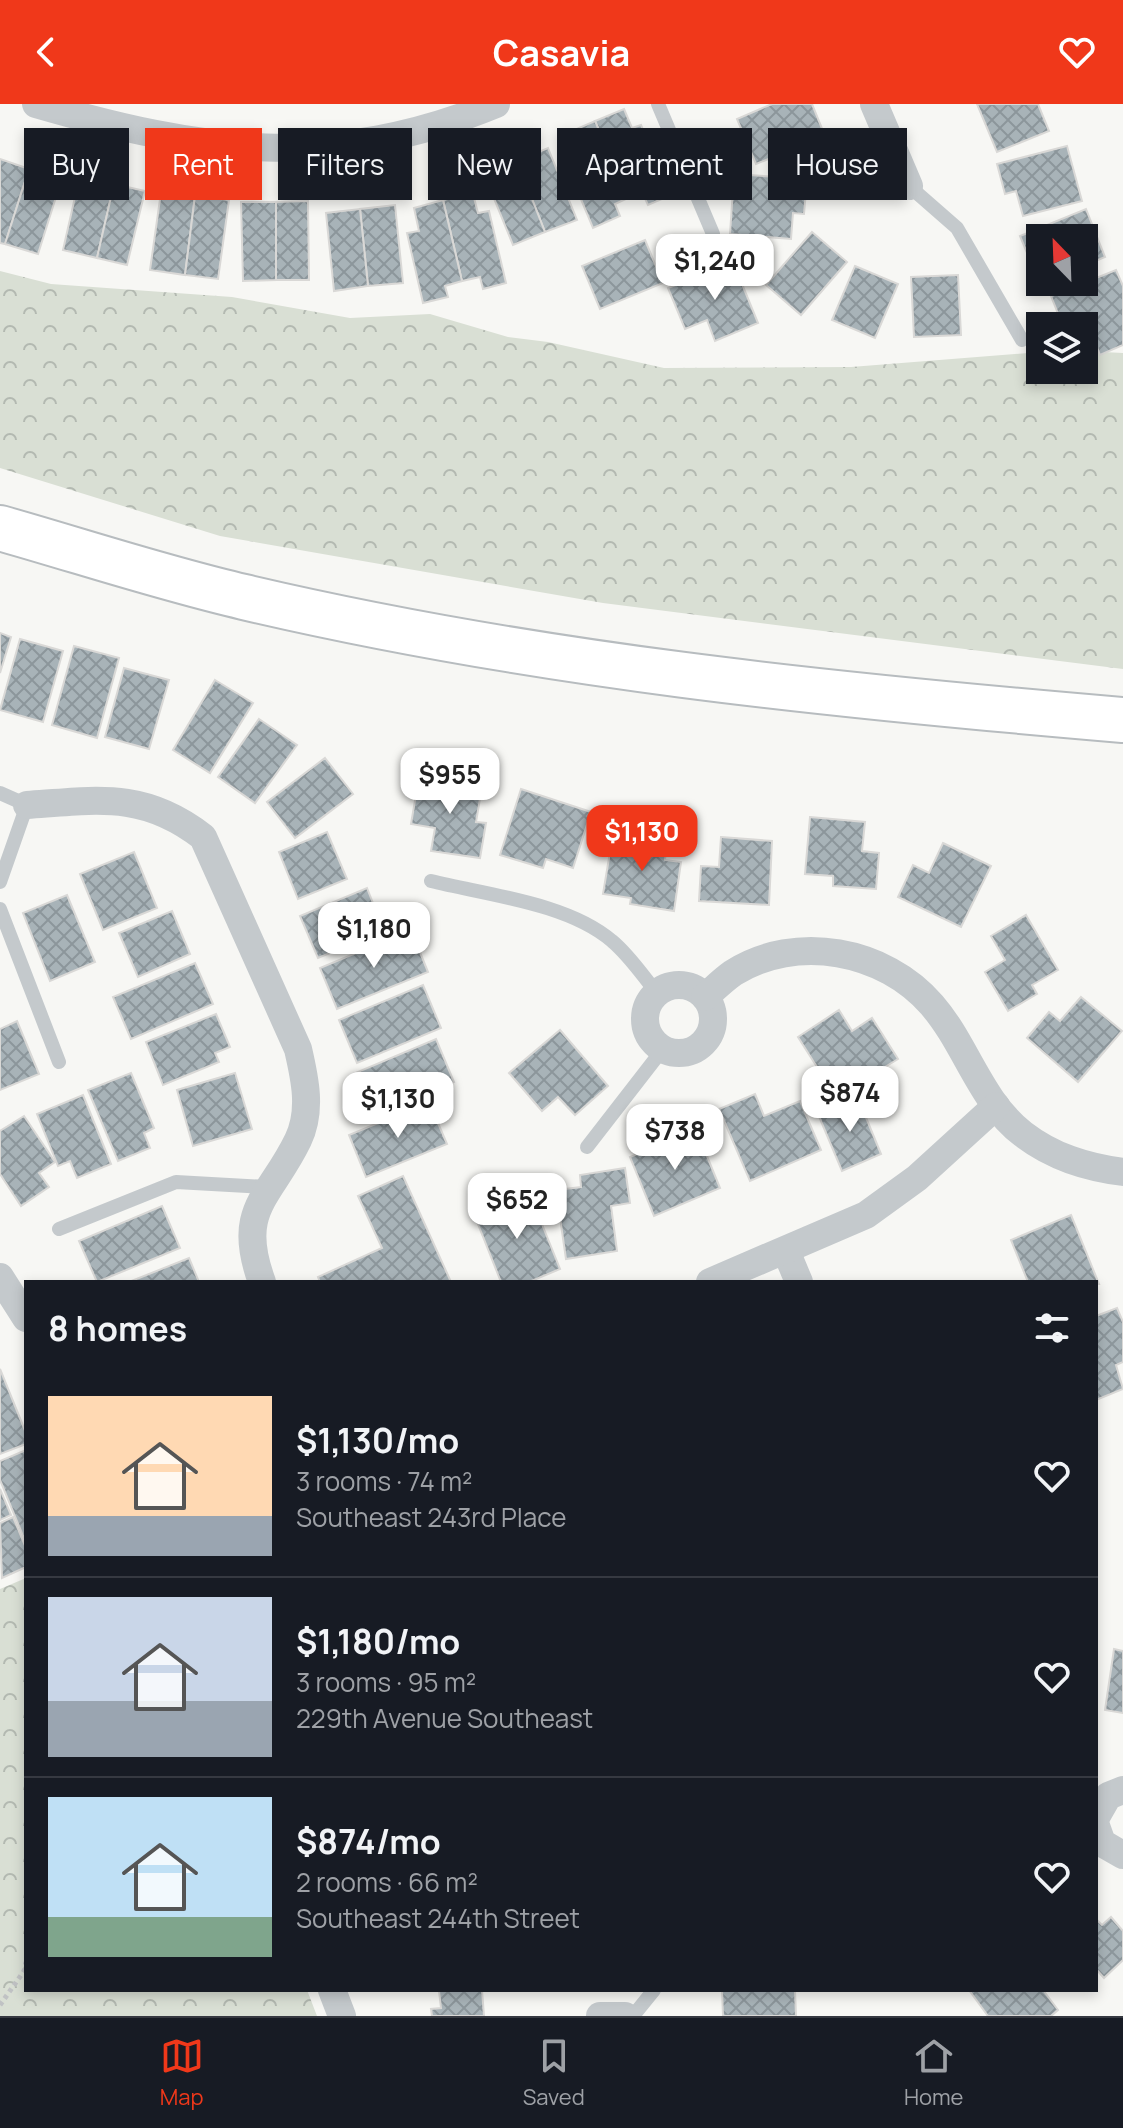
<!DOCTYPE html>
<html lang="en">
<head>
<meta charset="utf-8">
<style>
  :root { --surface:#171b24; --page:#20242c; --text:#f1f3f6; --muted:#9ea1a6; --line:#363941; --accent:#f0381a }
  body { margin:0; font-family:Manrope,sans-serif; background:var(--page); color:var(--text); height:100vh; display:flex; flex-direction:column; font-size:30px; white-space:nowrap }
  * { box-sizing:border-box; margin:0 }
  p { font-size:26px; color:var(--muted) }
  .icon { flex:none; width:44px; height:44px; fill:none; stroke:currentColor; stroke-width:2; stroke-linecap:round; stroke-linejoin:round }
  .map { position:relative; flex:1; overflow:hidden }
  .drawer { position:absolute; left:24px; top:1176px; width:1074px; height:712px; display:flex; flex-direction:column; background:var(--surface); border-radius:0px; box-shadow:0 4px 12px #0003 }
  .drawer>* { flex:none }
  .hud { position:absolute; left:24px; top:24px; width:1076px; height:72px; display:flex; gap:16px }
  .needle { width:52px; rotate:337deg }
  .tools { position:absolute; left:1026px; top:120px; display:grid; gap:16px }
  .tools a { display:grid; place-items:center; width:72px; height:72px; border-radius:0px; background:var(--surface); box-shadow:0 4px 12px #0003; font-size:40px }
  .price { position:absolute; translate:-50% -68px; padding:0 18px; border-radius:16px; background:#fff; color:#222; font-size:26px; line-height:52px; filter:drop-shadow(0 2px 4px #0008) }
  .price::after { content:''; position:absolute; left:50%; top:48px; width:24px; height:18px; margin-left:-12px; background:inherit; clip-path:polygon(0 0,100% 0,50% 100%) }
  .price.current { background:var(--accent); color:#fff }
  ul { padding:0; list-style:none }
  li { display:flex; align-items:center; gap:24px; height:200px; padding:0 24px }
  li+li { border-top:2px solid var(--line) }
  li span { display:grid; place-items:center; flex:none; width:224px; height:160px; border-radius:0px; color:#555 }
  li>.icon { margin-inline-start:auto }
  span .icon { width:96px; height:96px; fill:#fffc; stroke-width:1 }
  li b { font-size:34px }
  h2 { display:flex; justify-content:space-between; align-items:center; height:96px; padding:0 24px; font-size:34px }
  .pill { padding:0 28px; border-radius:0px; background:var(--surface); box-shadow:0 4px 12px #0003; font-size:28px; line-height:72px }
  .pill.current { background:var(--accent); color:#fff }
  header { display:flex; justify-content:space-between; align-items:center; height:104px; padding:0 24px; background:var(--accent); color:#fff; font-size:36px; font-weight:700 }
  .menu { display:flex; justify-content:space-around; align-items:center; height:112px; border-top:2px solid var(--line); background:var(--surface); font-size:22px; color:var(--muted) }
  .menu a { display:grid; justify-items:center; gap:4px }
  .menu .current { color:var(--accent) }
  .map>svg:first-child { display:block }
  .forest { fill:url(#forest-crowns) }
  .building { fill:url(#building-cross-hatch); stroke:#d9d8d6; stroke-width:2 }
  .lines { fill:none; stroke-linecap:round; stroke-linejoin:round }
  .primary-casing { stroke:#b7bcbf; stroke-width:48 }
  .path { stroke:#c0c2c4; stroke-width:5; stroke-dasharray:4 4; stroke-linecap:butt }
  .lane { stroke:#c4c9cc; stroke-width:14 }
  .street { stroke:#c4c9cc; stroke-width:28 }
  .primary { stroke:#fff; stroke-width:44 }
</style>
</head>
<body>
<header><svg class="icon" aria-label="back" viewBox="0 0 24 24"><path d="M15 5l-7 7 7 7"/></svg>Casavia<svg class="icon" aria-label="heart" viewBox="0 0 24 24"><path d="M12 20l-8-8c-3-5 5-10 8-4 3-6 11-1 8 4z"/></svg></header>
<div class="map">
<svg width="1123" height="1912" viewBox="0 0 1123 1912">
  <defs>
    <pattern id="forest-crowns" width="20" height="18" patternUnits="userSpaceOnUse" patternTransform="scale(2)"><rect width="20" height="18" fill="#d9dfd4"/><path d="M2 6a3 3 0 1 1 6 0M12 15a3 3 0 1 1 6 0" fill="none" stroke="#b3b9b1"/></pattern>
    <pattern id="building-cross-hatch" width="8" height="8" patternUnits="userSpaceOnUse" patternTransform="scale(2)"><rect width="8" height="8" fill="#a8b3b8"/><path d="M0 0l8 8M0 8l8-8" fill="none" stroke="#8c969b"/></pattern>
  </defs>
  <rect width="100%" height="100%" fill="#f7f7f4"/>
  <!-- forest -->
  <g class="forest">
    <polygon points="0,167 51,180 232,193 350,214 430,210 508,233 548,238 664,264 851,263 1040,248 1040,266 1084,266 1084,247 1123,249 1123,565 603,499 220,432 0,364"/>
    <polygon points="26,1474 26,1886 307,1886 317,1912 0,1912 0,1485"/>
  </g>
  <!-- building -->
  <g class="building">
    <polygon points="772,0 812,0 825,32 756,60 737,15"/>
    <polygon points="977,0 1038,0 1049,27 997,48"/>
    <polygon points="624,5 632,24 641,21 671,91 648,101 642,88 628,94 595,17"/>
    <polygon points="595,17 628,94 615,100 620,112 593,124 565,57 575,53 565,30"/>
    <polygon points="1067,42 1082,97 1023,112 1016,87 1005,90 997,60"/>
    <polygon points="548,44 577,116 545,128 517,57"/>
    <polygon points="0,55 29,65 5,140 0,139"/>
    <polygon points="517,57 545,128 513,141 484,70"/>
    <polygon points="29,65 62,74 38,150 5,140"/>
    <polygon points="734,70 807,75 804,110 793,109 791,135 730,130"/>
    <polygon points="80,71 114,80 97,154 63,146"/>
    <polygon points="114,80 145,87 127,161 97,154"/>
    <polygon points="161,88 195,92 185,171 150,166"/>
    <polygon points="473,90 478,109 489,107 506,179 483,185 480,173 462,177 443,96"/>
    <polygon points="195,92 229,96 218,175 185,171"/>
    <polygon points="443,96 462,177 445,182 448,193 423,199 407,129 419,127 414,104"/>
    <polygon points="308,97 309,176 276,176 276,98"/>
    <polygon points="241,98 276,98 276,176 243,177"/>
    <polygon points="395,101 403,179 368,182 360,105"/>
    <polygon points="360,105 368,182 334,187 326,109"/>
    <polygon points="1086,105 1105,153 1084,162 1084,134 1040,134 1040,178 1045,178 1040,180 1020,132"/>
    <polygon points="812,128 847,158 801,211 766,181"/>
    <polygon points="645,136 663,179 600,205 582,162"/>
    <polygon points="733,158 758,219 715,237 707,216 685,225 668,184"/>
    <polygon points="855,162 898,180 875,234 832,216"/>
    <polygon points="1116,166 1123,182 1123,241 1100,251 1091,228 1084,231 1084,222 1063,222 1051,192"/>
    <polygon points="958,171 961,231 914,233 911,173"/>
    <polygon points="0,529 11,533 0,569"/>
    <polygon points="20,535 63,547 43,618 0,606"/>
    <polygon points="74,542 119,554 97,634 52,621"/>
    <polygon points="124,564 169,576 149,645 105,633"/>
    <polygon points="215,576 253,599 210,669 173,646"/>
    <polygon points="259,615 297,641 255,699 218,673"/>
    <polygon points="325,654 353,690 295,734 267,698"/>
    <polygon points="419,673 482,683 476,718 486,719 480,754 431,747 435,724 411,720"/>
    <polygon points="521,685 591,708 573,764 546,755 543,764 500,751"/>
    <polygon points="810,713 865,718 862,747 879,749 876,785 833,782 833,772 805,770"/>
    <polygon points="327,728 347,775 298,795 279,748"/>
    <polygon points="613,730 667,739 665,756 681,758 674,807 630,800 631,794 603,790"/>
    <polygon points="721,733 772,737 769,801 699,797 701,762 719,763"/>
    <polygon points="943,739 991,762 961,823 898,793 913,761 929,769"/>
    <polygon points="134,748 157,804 103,826 80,770"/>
    <polygon points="367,784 384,827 318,854 300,812"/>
    <polygon points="67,791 95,858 50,877 23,809"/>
    <polygon points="172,807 190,850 138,873 119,829"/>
    <polygon points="1026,811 1058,866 1032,881 1037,890 1008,907 985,868 1005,856 991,832"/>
    <polygon points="411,826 428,868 337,905 320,864"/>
    <polygon points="195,859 213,900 131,935 113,893"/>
    <polygon points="423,881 441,924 357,959 339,916"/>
    <polygon points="1081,893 1122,927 1078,978 1027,934 1049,908 1060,917"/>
    <polygon points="839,906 852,927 872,914 898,955 836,993 798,933"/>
    <polygon points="216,910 230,943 215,949 219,958 163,981 146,938"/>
    <polygon points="17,917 39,970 0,986 0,925"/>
    <polygon points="560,926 608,982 575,1011 558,993 542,1007 509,969"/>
    <polygon points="436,935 454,978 371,1013 353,970"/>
    <polygon points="131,969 154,1024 144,1029 150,1044 118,1057 88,986"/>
    <polygon points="235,969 252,1025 193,1042 177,986"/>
    <polygon points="755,990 764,1012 800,997 821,1046 750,1077 719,1005"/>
    <polygon points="83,991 111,1060 77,1074 70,1057 58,1062 37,1010"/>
    <polygon points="858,994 881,1050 842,1067 818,1010"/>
    <polygon points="429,998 447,1040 366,1073 349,1031"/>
    <polygon points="24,1012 55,1058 39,1069 49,1083 21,1102 0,1070 0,1027"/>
    <polygon points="696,1025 720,1084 654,1112 630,1053"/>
    <polygon points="625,1064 630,1099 611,1102 617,1147 566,1155 556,1086 581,1083 580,1071"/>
    <polygon points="403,1072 451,1178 320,1178 318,1173 382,1144 358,1092"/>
    <polygon points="529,1088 560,1165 529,1178 501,1178 474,1110"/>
    <polygon points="162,1102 180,1144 97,1178 79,1137"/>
    <polygon points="1071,1111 1099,1180 1028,1178 1011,1136"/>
    <polygon points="189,1154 199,1178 129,1178"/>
    <polygon points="1117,1204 1123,1218 1123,1258 1116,1261 1123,1285 1096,1296 1096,1212"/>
    <polygon points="0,1265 26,1329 26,1340 0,1350"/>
    <polygon points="26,1346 26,1439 0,1376 0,1357"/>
    <polygon points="0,1385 11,1411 0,1416"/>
    <polygon points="13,1413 26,1444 26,1463 2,1474 0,1419"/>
    <polygon points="1114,1545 1123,1547 1123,1609 1105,1606"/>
    <polygon points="1111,1813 1123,1827 1123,1856 1104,1874 1096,1865 1096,1815 1102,1821"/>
    <polygon points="482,1886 484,1912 432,1912 431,1905 441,1904 439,1887"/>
    <polygon points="722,1886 795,1886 796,1912 723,1912"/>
    <polygon points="969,1886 1043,1886 1058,1906 1051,1912 988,1912"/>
  </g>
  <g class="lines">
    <defs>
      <path id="primary" d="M0,424c81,23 162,50 244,69 289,68 584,98 879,123"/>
    </defs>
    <!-- primary casing -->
    <use href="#primary" class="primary-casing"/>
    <!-- path -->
    <polyline class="path" points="0,1901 24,1867 26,1858"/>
    <!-- lane -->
    <g class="lane">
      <polyline points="658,0 713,130"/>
      <polyline points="909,82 957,124 1022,236"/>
      <polyline points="0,689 27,701 0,778"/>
      <path d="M431,777c56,14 137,22 181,60 17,14 31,35 45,52"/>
      <polyline points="0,805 59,958"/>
      <polyline points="587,1043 663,945"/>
      <polyline points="59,1125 176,1078 267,1083"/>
      <polyline points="633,1912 654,1886"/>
    </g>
    <!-- street -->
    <g class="street">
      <path d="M36,0c166,48 294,68 460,0"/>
      <polyline points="874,0 909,82"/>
      <path d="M27,701c70,-5 117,-14 176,32l95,212c7,30 14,62 0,91 -28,58 -63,69 -36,142"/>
      <circle cx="679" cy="915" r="34"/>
      <path d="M705,893c9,-8 18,-17 28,-24 63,-40 152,-23 199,32 34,39 48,96 91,129 30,23 63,33 100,38"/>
      <polyline points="786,1147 799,1178"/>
      <polyline points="0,1173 26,1214"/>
      <polyline points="710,1178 866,1111 917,1074 996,1002"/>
      <polyline points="1096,1713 1108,1692 1123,1686"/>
      <polyline points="1096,1722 1102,1739 1123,1751"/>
      <polyline points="332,1886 342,1912"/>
      <polyline points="600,1912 625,1912"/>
    </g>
    <!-- primary -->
    <use href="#primary" class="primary"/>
  </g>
</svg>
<div class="tools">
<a><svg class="needle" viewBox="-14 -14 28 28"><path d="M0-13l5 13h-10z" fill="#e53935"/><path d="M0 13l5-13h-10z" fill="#9ea1a6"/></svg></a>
<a><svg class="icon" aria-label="layers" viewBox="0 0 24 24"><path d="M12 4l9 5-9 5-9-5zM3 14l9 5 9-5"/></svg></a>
</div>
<b class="price" style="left:715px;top:198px">$1,240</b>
<b class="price" style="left:450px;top:712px">$955</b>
<b class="price current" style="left:642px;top:769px">$1,130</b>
<b class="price" style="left:374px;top:866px">$1,180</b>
<b class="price" style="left:850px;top:1030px">$874</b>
<b class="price" style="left:398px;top:1036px">$1,130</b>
<b class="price" style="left:675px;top:1068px">$738</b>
<b class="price" style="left:517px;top:1137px">$652</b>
<div class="hud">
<a class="pill">Buy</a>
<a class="pill current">Rent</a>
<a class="pill">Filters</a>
<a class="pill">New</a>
<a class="pill">Apartment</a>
<a class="pill">House</a>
</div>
<section class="drawer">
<h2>8 homes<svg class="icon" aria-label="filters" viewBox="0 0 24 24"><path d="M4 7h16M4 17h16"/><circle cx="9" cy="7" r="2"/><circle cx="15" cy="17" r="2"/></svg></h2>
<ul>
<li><span style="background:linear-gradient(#ffd9b3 75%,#9aa5b1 0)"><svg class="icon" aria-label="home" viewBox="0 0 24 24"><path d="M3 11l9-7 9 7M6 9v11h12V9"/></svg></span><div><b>$1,130/mo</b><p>3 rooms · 74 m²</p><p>Southeast 243rd Place</p></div><svg class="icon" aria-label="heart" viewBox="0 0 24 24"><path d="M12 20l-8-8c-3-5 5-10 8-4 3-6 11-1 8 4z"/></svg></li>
<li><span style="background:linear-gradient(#c9d6e8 65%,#9aa5b1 0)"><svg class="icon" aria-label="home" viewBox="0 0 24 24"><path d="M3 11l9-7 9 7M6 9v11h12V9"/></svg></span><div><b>$1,180/mo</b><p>3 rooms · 95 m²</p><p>229th Avenue Southeast</p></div><svg class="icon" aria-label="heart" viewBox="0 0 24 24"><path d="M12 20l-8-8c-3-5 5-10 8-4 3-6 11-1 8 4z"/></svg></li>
<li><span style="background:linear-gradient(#bfe0f5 75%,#7fa58c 0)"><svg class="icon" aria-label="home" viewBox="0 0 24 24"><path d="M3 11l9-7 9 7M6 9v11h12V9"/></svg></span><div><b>$874/mo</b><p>2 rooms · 66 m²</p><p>Southeast 244th Street</p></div><svg class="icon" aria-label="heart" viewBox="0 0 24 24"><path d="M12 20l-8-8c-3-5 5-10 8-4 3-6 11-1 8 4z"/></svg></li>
</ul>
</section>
</div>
<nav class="menu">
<a class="current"><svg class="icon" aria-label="map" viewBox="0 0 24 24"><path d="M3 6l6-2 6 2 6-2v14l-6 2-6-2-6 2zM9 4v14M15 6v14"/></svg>Map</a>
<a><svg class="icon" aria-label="saved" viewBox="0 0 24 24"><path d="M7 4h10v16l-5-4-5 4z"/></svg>Saved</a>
<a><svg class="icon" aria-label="home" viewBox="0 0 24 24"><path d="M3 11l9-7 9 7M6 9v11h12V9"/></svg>Home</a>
</nav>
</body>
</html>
